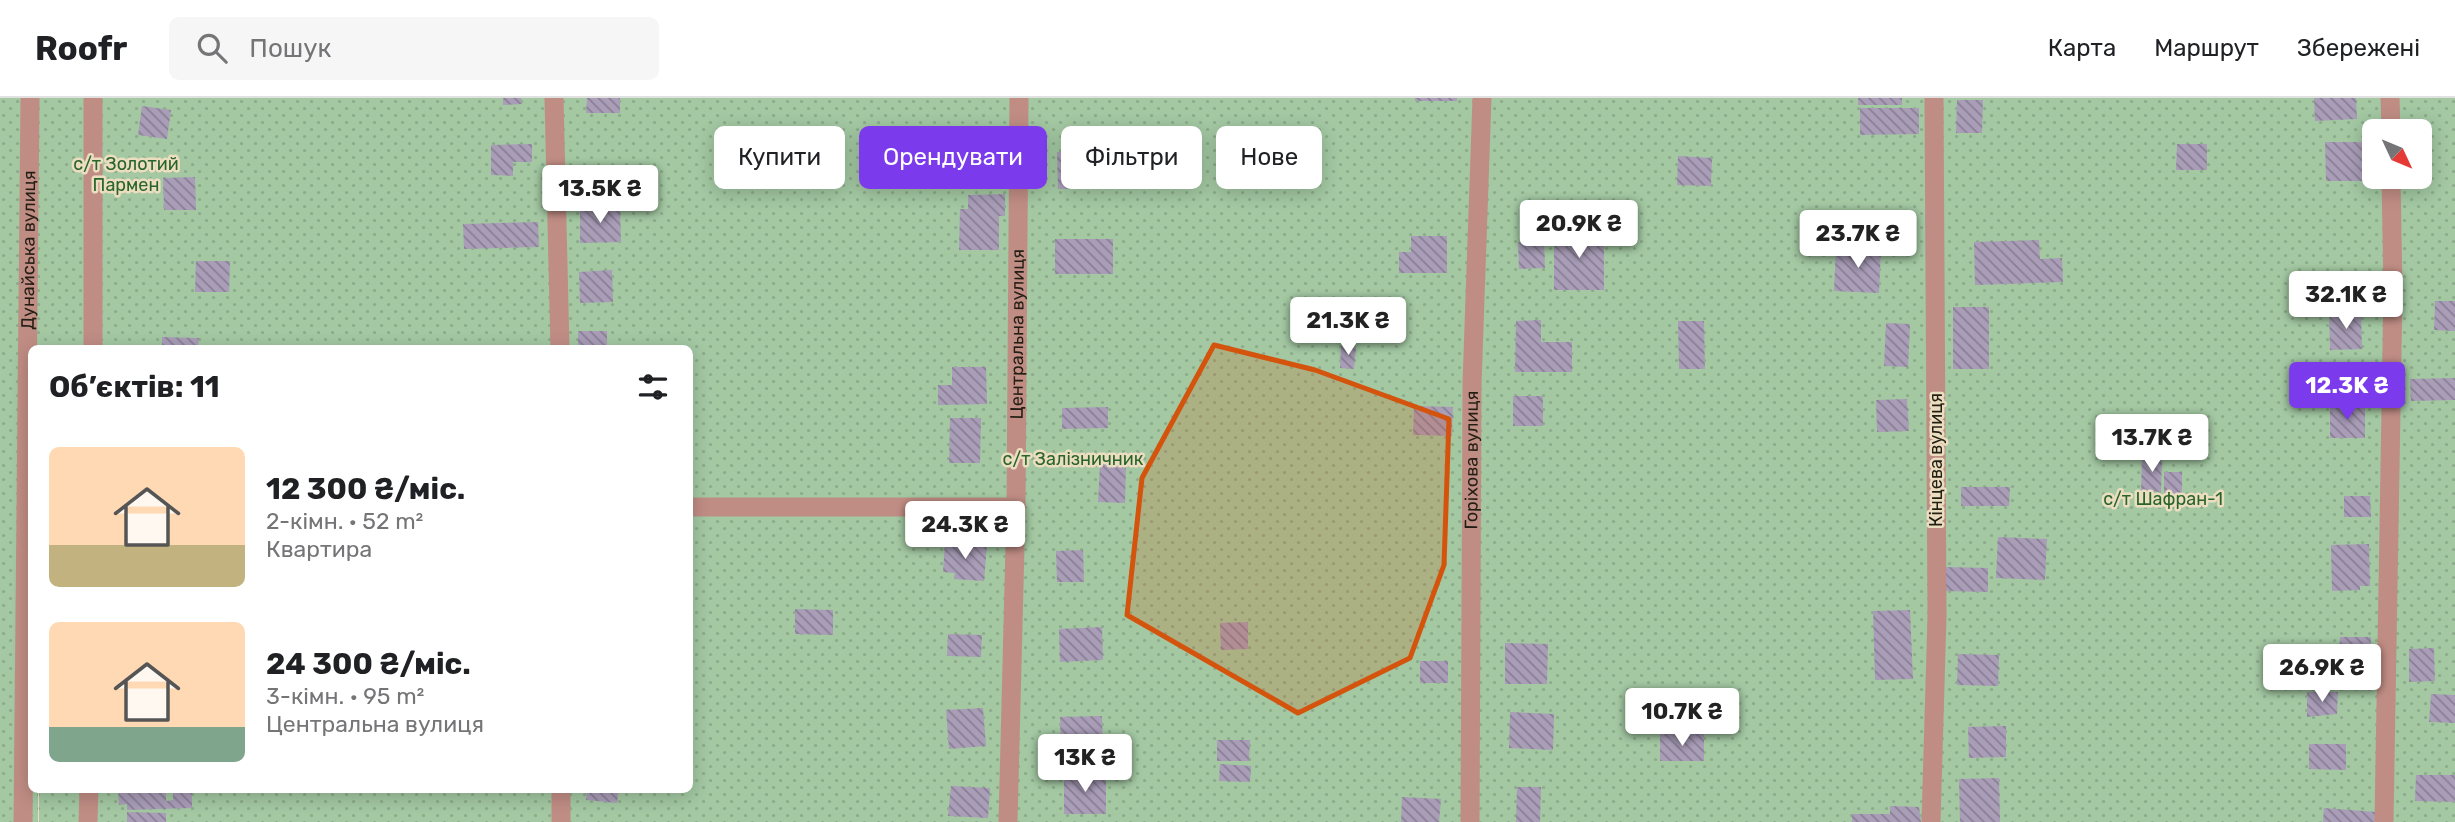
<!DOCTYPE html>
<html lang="uk">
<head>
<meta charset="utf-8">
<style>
  :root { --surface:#fff; --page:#f6f6f6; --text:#202124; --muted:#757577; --line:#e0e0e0; --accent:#7c3aed }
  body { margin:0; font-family:Rubik,sans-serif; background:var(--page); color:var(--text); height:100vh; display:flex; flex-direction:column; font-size:26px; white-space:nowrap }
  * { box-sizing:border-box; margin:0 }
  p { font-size:23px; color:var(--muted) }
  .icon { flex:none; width:38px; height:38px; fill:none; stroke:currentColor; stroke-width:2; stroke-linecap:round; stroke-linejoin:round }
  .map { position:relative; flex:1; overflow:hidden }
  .side { position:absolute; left:28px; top:247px; width:665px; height:448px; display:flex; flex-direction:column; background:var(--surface); border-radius:10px; box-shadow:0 4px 18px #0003 }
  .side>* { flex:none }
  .banner { position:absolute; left:714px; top:28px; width:665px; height:63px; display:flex; gap:14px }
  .needle { width:46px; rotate:134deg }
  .fabs { position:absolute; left:2362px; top:21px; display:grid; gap:14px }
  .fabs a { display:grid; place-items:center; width:70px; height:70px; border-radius:10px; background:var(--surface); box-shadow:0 4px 18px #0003; font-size:35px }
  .price { position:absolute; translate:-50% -60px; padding:0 16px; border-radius:7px; background:#fff; color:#222; font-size:23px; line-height:46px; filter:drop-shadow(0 2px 4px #0008) }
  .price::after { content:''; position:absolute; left:50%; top:42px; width:21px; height:16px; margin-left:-10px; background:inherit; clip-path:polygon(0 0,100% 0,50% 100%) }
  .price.current { background:var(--accent); color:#fff }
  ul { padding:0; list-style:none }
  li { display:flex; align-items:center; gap:21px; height:175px; padding:0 21px }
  li span { display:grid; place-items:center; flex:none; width:196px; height:140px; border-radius:10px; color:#555 }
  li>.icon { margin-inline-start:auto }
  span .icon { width:84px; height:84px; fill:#fffc; stroke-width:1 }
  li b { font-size:30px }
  h2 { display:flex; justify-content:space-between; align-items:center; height:84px; padding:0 21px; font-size:30px }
  .pill { padding:0 24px; border-radius:10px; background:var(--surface); box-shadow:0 4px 18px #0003; font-size:24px; line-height:63px }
  .pill.current { background:var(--accent); color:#fff }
  header { display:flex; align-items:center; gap:42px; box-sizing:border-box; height:98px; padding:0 35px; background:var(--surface); border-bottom:2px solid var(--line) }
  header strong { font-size:33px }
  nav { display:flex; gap:38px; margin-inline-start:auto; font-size:24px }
  .search { width:490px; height:63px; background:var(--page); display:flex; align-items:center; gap:18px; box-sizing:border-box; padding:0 24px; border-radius:10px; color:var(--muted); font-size:26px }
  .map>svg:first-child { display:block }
  .park { fill:url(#park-dots); fill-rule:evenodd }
  .building { fill:url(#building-back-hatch) }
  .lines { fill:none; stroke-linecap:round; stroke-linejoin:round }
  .service { stroke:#c08d84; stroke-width:19 }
  .minor { stroke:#c08d84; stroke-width:19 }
  .marked { fill:#d4530d; fill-opacity:0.2; stroke:#d4530d; stroke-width:5; stroke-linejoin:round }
  .labels { text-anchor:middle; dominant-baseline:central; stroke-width:5; stroke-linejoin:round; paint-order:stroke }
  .park-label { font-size:18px; fill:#28652a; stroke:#ebddc0 }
  .street-label { font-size:18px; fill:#231e14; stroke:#ebddc0 }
</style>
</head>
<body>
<header>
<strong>Roofr</strong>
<div class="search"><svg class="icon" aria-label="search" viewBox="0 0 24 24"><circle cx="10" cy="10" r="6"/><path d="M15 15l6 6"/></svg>Пошук</div>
<nav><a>Карта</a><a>Маршрут</a><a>Збережені</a></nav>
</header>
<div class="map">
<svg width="2455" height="724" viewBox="0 0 2455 724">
  <defs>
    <pattern id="park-dots" width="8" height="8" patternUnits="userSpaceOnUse" patternTransform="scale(1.75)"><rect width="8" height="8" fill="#a3c8a2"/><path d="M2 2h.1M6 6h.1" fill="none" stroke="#8cab8b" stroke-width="1.8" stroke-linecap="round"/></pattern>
    <pattern id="building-back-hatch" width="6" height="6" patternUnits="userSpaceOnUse" patternTransform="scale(1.75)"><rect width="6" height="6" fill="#a99db8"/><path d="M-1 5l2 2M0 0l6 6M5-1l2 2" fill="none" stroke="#897f94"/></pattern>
  </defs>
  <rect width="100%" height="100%" fill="#ebddc0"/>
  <!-- park -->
  <path class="park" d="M0,0h2455v724h-2416v-33h651v-441h-658v441h6v33h-38zM2375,33h45v46h-45z"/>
  <!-- building -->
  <g class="building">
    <polygon points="503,0 521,0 522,6 503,7"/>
    <polygon points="587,0 620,0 620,15 586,15"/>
    <rect x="1415" y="0" width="42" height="3"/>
    <rect x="1858" y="0" width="44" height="7"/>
    <polygon points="2314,0 2356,0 2357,21 2315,23"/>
    <polygon points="1957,2 1983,2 1982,35 1956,35"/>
    <polygon points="142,8 171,12 167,41 138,37"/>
    <polygon points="1860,10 1919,10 1919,36 1860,37"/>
    <polygon points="1104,34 1137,34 1137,65 1112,65 1112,90 1058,91 1057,54 1104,53"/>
    <polygon points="2325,44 2365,44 2364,83 2326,83"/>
    <polygon points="532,46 532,64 513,64 513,78 491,77 491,47"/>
    <polygon points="2177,46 2207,46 2207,72 2176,72"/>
    <polygon points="1258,58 1259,88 1224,89 1223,59"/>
    <polygon points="1678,58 1712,60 1711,88 1677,87"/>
    <polygon points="195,79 196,112 164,112 163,80"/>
    <polygon points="1005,96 1005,118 999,118 999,152 959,152 960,111 968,111 968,97"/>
    <polygon points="620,109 621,144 580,145 580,110"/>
    <polygon points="538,124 539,149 464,151 463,126"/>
    <rect x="1554" y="132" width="50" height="60"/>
    <polygon points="1411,138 1447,138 1447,175 1399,175 1399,154 1411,154"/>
    <rect x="1055" y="141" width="58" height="35"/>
    <polygon points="2039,142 2040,161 2062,160 2063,184 1975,187 1974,144"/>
    <polygon points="1544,143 1545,170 1519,171 1518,144"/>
    <polygon points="1836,149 1881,151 1879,195 1834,193"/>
    <polygon points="196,163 230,163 229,194 195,194"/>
    <polygon points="612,172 613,204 580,205 579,174"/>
    <polygon points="2435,203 2455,203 2455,233 2434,232"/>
    <rect x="1953" y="209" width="36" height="62"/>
    <polygon points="2361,213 2362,251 2330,252 2329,214"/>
    <polygon points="1541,222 1541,244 1572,244 1572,274 1515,274 1516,223"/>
    <polygon points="1678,223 1704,223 1705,271 1679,271"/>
    <polygon points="1886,225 1910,226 1908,269 1884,268"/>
    <rect x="578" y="233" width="29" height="17"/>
    <polygon points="162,239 199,240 198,250 162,250"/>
    <polygon points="1341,248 1356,249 1354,271 1340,270"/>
    <polygon points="952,269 986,269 987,306 938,307 938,287 952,287"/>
    <polygon points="2455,280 2455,302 2411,303 2410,281"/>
    <rect x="1513" y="298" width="30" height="30"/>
    <polygon points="1907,301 1909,333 1877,334 1876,302"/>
    <polygon points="1414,308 1453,309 1452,338 1413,337"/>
    <polygon points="1108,309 1108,330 1062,331 1062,310"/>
    <rect x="2330" y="309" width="35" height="31"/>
    <polygon points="950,320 981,320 980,365 949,365"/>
    <polygon points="2142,357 2162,358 2161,394 2141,393"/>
    <polygon points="1100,366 1126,367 1125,405 1098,404"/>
    <rect x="2164" y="374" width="18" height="32"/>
    <polygon points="1961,389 2010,389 2009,408 1961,408"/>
    <polygon points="2344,398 2370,398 2371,419 2344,419"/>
    <polygon points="1998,439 2047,441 2045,482 1996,480"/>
    <polygon points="945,443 987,447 984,483 954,481 955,475 943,474"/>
    <polygon points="2369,446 2370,488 2360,488 2360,492 2332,493 2331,447"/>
    <polygon points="1083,452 1084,484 1057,484 1056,453"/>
    <polygon points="1944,469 1988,470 1988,494 1944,493"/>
    <polygon points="795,511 833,512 833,537 795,536"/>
    <polygon points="1910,512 1913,581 1875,582 1873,513"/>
    <polygon points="1248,524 1248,551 1221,552 1220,525"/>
    <polygon points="1102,529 1103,562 1060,564 1059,531"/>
    <polygon points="948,536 982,537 981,559 947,558"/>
    <polygon points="2340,539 2371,539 2370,566 2339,566"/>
    <polygon points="1505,545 1548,546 1547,586 1505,586"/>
    <polygon points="2434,550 2435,583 2409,584 2409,551"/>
    <polygon points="1958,556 1999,557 1998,588 1957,587"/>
    <rect x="1420" y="563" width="28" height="22"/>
    <polygon points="2307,594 2338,594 2337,616 2307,619"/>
    <polygon points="2431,596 2455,597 2455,625 2429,624"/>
    <polygon points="983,610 986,648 949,651 946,612"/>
    <polygon points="1510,614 1554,616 1553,652 1509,650"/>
    <polygon points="1102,618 1103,658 1061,659 1060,619"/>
    <polygon points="2006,628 2006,659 1969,660 1968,629"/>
    <rect x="1660" y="636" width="44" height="27"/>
    <polygon points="1217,642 1250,642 1249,663 1217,663"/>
    <polygon points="2309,646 2346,646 2346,672 2309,671"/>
    <polygon points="1220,666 1251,668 1250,684 1219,683"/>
    <rect x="1064" y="676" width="42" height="40"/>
    <polygon points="2416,677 2455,677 2455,704 2415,703"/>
    <polygon points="1999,680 2000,724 1960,724 1959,681"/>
    <polygon points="951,688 990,690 988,720 948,718"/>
    <polygon points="1517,689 1541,689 1540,724 1516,724"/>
    <polygon points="118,691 166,691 166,703 173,702 173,691 192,691 192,710 127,712 127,706 119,707"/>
    <polygon points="587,691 619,691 617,705 586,702"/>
    <polygon points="1402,699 1441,701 1439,724 1401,724"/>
    <polygon points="1890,708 1919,709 1921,724 1852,724 1852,716 1890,716"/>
    <polygon points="2324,710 2376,714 2375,724 2323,724"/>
    <polygon points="127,714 166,715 166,724 127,724"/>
  </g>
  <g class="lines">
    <!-- service -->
    <polyline class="service" points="690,409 1016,409"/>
    <!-- minor -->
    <g class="minor">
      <polyline points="554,0 560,250"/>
      <polyline points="2390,0 2391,33"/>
      <polyline points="93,250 93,0"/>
      <path id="s1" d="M23,724l7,-724"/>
      <polyline points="88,724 89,691"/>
      <polyline points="561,724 561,691"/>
      <path id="s2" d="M1008,724l8,-315 3,-409"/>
      <path id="s3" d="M1470,724l2,-438 10,-286"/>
      <polyline points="1931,724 1937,518 1934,0"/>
      <polyline points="2384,724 2393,193 2391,79"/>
    </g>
  </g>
  <!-- marked area -->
  <path class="marked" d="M1214,247l101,25 134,49 -5,146 -34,93 -112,55 -171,-98 15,-137z"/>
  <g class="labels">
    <!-- park labels -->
    <g class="park-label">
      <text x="126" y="66">с/т Золотий<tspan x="126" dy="21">Пармен</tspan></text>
      <text x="1073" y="361">с/т Залізничник</text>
      <text x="2163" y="401">с/т Шафран-1</text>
    </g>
    <!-- street labels -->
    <g class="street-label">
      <text stroke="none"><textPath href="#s1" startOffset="572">Дунайська вулиця</textPath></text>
      <text stroke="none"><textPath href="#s2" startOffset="488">Центральна вулиця</textPath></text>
      <text stroke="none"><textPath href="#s3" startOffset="362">Горіхова вулиця</textPath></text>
      <text transform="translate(1936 362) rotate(-90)">Кінцева вулиця</text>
    </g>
  </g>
</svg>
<div class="fabs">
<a><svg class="needle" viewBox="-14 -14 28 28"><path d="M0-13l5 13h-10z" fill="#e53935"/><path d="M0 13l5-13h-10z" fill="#757577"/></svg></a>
</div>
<b class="price" style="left:600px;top:127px">13.5K ₴</b>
<b class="price" style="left:1579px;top:162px">20.9K ₴</b>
<b class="price" style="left:1858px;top:172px">23.7K ₴</b>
<b class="price" style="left:2346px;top:233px">32.1K ₴</b>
<b class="price" style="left:1348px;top:259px">21.3K ₴</b>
<b class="price current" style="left:2347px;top:324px">12.3K ₴</b>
<b class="price" style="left:2152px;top:376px">13.7K ₴</b>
<b class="price" style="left:965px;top:463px">24.3K ₴</b>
<b class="price" style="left:2322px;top:606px">26.9K ₴</b>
<b class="price" style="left:1682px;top:650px">10.7K ₴</b>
<b class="price" style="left:1085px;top:696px">13K ₴</b>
<div class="banner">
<a class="pill">Купити</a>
<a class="pill current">Орендувати</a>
<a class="pill">Фільтри</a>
<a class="pill">Нове</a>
</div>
<section class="side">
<h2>Об’єктів: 11<svg class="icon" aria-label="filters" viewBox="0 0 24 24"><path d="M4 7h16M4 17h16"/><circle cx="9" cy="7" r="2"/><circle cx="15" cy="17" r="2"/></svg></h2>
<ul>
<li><span style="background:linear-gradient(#ffd9b3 70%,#c2b280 0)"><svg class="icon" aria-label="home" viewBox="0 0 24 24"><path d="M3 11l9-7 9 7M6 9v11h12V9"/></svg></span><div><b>12 300 ₴/міс.</b><p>2-кімн. · 52 m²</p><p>Квартира</p></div></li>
<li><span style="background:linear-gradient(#ffd9b3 75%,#7fa58c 0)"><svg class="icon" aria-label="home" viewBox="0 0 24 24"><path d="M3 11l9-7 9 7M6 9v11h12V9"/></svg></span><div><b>24 300 ₴/міс.</b><p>3-кімн. · 95 m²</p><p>Центральна вулиця</p></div></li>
</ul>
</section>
</div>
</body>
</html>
